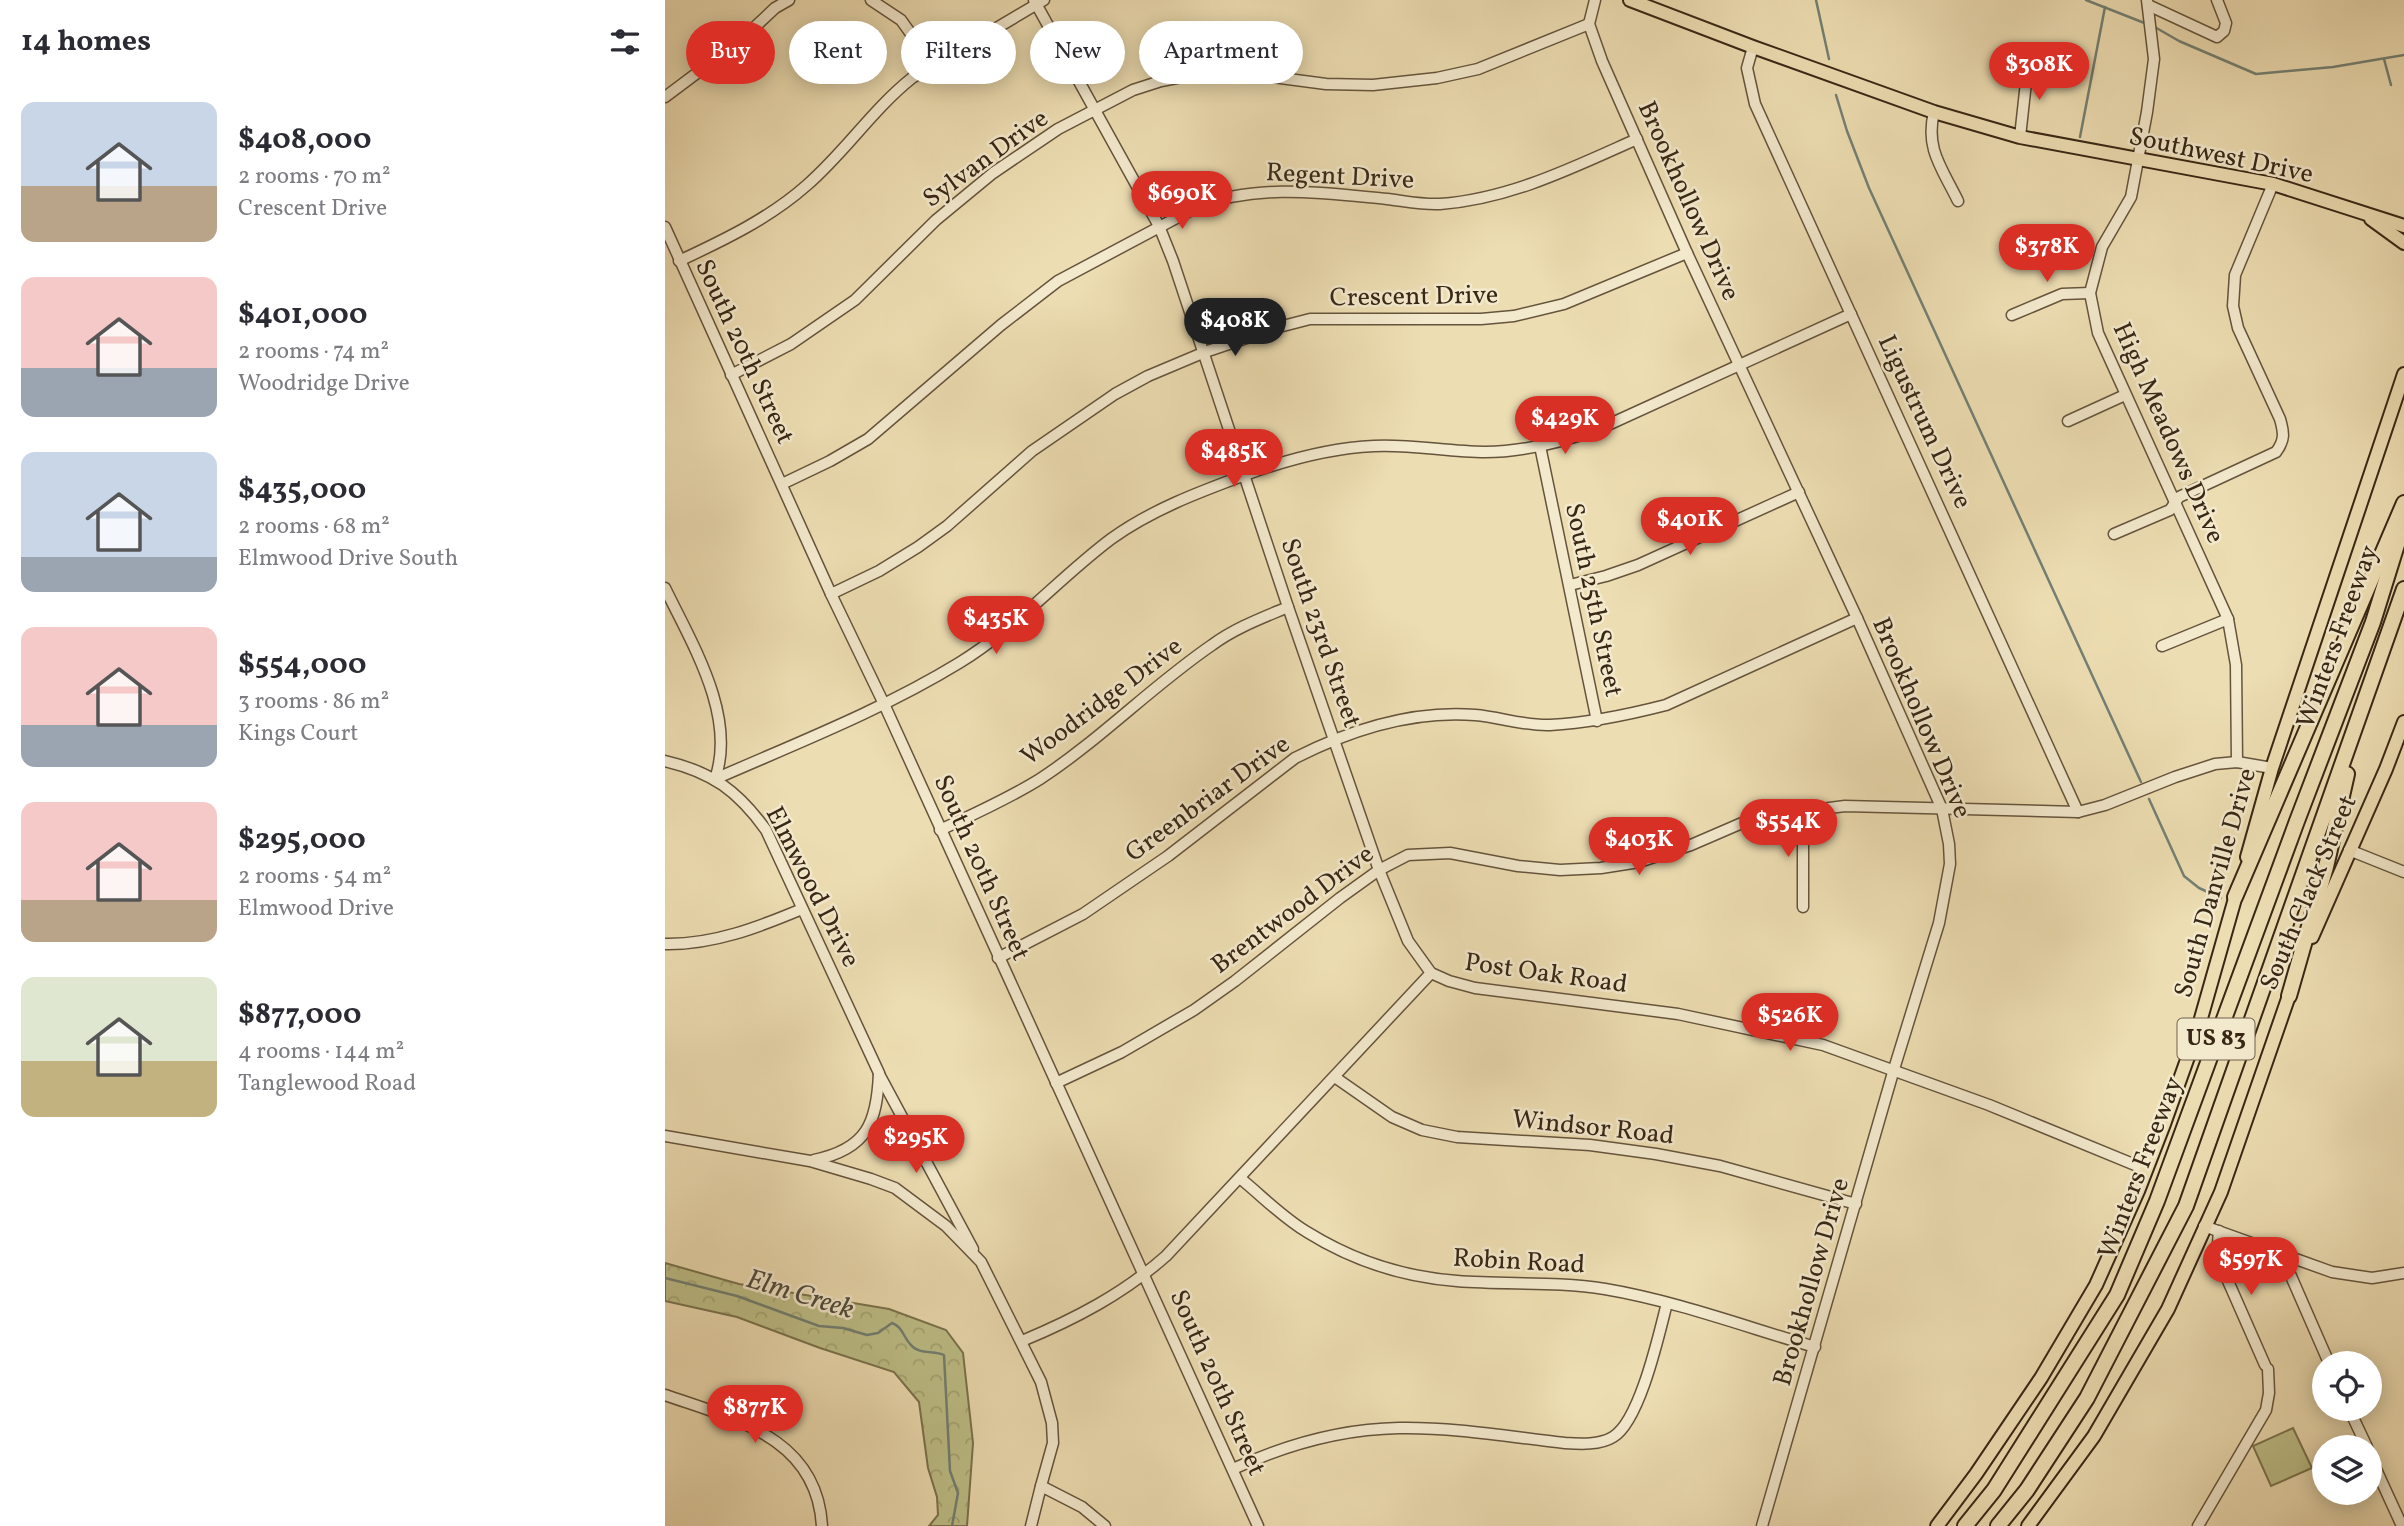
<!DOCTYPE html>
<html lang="en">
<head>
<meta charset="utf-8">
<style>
  :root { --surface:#fff; --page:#f2f2f3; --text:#2b2b33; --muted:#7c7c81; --accent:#d93025 }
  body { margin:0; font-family:Vollkorn,serif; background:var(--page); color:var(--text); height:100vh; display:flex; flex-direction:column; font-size:26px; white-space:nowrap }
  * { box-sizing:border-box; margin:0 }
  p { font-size:23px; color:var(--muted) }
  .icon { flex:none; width:38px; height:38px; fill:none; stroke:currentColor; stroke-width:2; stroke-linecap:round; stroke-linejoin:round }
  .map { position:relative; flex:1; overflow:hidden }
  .side { display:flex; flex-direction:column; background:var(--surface); width:665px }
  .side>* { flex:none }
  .hud { position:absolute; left:21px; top:21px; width:665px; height:63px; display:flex; gap:14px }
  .fabs { position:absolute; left:1647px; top:1351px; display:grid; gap:14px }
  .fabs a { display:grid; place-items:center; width:70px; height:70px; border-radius:50%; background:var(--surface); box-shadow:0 4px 18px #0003; font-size:35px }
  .price { position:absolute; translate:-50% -60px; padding:0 16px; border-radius:24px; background:var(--accent); color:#fff; font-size:23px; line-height:46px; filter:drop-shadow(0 2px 4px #0008) }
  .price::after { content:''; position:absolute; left:50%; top:42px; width:21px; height:16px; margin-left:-10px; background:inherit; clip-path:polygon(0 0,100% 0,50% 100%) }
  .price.selected { background:#222; color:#fff }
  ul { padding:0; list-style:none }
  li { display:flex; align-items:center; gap:21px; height:175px; padding:0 21px }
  li span { display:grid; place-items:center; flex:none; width:196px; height:140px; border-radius:14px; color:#555 }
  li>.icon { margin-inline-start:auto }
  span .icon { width:84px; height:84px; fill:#fffc; stroke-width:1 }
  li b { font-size:30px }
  h2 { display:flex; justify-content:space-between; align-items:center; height:84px; padding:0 21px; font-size:30px }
  .chip { padding:0 24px; border-radius:32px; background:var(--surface); box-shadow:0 4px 18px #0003; font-size:24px; line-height:63px }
  .chip.selected { background:var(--accent); color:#fff }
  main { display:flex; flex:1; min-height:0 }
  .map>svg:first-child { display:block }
  .forest { fill:url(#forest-crowns); stroke:#7b734e; stroke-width:2 }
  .garden { fill:#bebf88; stroke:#7b734e; stroke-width:2 }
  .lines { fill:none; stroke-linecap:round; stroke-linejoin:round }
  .stream { stroke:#738073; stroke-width:2.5 }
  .minor-casing { stroke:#65543c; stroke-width:13 }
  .major-casing { stroke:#382715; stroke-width:16 }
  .highway-casing { stroke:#382715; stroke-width:18 }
  .minor { stroke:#f3e9cd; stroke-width:10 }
  .major { stroke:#edddb2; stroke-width:12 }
  .highway { stroke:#edddb2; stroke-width:14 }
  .labels { text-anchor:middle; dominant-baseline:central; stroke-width:5; stroke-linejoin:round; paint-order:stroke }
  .shield { fill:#f3e9cd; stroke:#70614c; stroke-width:2 }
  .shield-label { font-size:24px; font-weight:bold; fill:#382715 }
  .street-label { font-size:26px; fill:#382715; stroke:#f3e9cd }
  .water-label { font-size:28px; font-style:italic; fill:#504c3c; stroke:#f3e9cd }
</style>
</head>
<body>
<main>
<section class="side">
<h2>14 homes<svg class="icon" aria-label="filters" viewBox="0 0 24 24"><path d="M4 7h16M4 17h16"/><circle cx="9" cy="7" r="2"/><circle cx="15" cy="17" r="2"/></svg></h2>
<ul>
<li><span style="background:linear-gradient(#c9d6e8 60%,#b9a48a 0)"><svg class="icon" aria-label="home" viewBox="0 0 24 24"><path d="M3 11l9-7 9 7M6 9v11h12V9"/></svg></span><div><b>$408,000</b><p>2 rooms · 70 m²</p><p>Crescent Drive</p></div></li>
<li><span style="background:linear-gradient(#f6c9c9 65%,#9aa5b1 0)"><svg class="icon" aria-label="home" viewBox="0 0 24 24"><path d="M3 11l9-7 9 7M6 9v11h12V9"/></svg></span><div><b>$401,000</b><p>2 rooms · 74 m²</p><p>Woodridge Drive</p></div></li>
<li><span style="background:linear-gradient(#c9d6e8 75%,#9aa5b1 0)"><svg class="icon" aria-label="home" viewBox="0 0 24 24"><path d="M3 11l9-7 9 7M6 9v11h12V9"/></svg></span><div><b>$435,000</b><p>2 rooms · 68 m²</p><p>Elmwood Drive South</p></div></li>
<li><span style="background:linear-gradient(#f6c9c9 70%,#9aa5b1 0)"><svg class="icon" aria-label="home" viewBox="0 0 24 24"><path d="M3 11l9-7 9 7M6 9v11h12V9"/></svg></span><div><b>$554,000</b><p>3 rooms · 86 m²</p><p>Kings Court</p></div></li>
<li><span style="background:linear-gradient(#f6c9c9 70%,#b9a48a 0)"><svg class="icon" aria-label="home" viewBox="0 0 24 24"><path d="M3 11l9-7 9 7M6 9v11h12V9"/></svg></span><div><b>$295,000</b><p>2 rooms · 54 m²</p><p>Elmwood Drive</p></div></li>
<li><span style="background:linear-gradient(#dfe7d0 60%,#c2b280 0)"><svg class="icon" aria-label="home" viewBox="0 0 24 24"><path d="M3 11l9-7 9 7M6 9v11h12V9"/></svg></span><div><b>$877,000</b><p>4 rooms · 144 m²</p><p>Tanglewood Road</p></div></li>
</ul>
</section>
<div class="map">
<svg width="1739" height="1526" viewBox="0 0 1739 1526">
  <defs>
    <pattern id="forest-crowns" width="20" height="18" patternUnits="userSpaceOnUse" patternTransform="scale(1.75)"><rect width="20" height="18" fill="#bebf88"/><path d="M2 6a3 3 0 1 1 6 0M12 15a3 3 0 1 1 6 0" fill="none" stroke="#a4a474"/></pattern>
  </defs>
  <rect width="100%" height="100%" fill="#edddb2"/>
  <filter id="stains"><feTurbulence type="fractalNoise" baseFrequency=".00286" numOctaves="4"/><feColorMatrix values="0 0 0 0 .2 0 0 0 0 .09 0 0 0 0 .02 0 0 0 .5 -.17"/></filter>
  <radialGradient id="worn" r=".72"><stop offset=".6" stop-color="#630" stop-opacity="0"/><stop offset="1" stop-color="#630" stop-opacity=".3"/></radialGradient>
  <!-- forest -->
  <polygon class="forest" points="0,1263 74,1284 224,1309 281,1330 298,1353 308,1443 302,1526 264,1526 273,1515 272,1497 263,1468 254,1402 229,1372 155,1348 72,1317 0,1301"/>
  <!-- garden -->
  <polygon class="garden" points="1628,1428 1647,1468 1606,1486 1588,1446"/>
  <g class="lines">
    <!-- stream -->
    <g class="stream">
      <polyline points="1151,0 1164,59"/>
      <polyline points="1421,0 1482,24"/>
      <polyline points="1488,26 1514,41 1591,74 1668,67 1739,55"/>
      <polyline points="1719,59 1726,85"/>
      <polyline points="1171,95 1182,131 1204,188 1476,782"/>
      <polyline points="1415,137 1440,7"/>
      <polyline points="1484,799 1519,876 1534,888 1556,898"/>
      <path d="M0,1278l72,18 82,30 24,2 24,7 11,-2 14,-10c11,4 11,14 19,22 8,10 23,5 33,10l6,116 8,22 -6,33"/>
    </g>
    <defs>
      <g id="minor">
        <polyline points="206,0 236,20 269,66"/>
        <polyline points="369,0 494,226 508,261 623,607 714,870 743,941 766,973 784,981 810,988 1013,1014 1158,1045 1324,1105 1480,1169"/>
        <polyline points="930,0 924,24 937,61 1022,253 1192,618 1277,809 1284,844 1285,864 1274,923 1229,1069 1097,1526"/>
        <polyline points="1482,0 1489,59 1482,112 1466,197 1437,247 1425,293 1433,333 1563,619 1571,665 1572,762"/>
        <polyline points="1483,5 1552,37 1559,31 1561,23 1552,0"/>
        <polyline points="1088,47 1082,68 1090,104 1413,812"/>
        <polyline points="0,97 76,40 110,8 124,0"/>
        <path d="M1269,112c-9,37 8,56 24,89"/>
        <polyline points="1355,137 1363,64"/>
        <polyline points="0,227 166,594 219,704 593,1526"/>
        <path d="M14,261c45,-21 91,-43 128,-76 38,-33 66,-76 105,-107l132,-78"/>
        <polyline points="1347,315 1397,294 1425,293"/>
        <polyline points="66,375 126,344 190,300 271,220 328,173 393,129 468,90 496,81 537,73 570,72 661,84 708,85 772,78 813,69 924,24"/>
        <polyline points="1403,421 1460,395"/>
        <polyline points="875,446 932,721"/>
        <path d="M117,484l48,-23 38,-22 133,-114 57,-44 139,-74c61,-24 127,-14 190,-8 17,2 36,6 53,5 70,-5 134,-37 197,-65"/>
        <path d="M1449,534l56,-24 9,-13 97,-45c9,-12 8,-19 4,-33l-42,-91 -5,-22 2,-31 38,-91"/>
        <polyline points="905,585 941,576 973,565 1134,492"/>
        <path d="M0,588c27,56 72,128 50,191"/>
        <polyline points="166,594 214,571 253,547 282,526 367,451 450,394 483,376 540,352 614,327 645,319 816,319 849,316 899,304 1022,253"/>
        <polyline points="1497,646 1563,619"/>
        <path d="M0,761c47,11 73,30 101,69l113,243c-2,50 -12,76 -65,87"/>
        <path d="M50,779c82,-36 167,-69 244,-116 56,-34 100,-85 152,-124 40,-29 88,-47 134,-64 41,-15 85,-27 129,-29 37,-2 74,6 111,6 39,0 77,-10 114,-23l252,-115"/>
        <path d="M275,830c34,-16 68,-31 100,-51 61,-40 112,-93 172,-134 23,-17 50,-27 76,-38"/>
        <polyline points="1684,850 1739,872"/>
        <polyline points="1138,907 1138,811"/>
        <path d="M0,944c48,1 94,-17 137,-35"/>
        <path d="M333,958l85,-44 85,-58 127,-98c55,-28 117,-48 180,-43 25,2 49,11 75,10 40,-2 77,-10 116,-20l191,-87"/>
        <polyline points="214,1074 308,1249"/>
        <polyline points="671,1078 727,1117 757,1130 792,1137 925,1145 991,1154 1055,1166 1191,1204"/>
        <polyline points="391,1083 457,1052 529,1010 570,981 675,898 714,870 743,855 785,853 853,866 895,870 936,868 974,862 1026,845 1077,823 1101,816 1180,806 1413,812 1440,805 1510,777 1550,764 1572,762 1607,768"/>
        <polyline points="0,1136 145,1161 206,1179 230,1188 281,1226 316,1262 376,1382 387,1423 388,1443 376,1486"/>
        <path d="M576,1179c21,17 42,39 66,53 45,28 96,45 150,49 49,4 99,0 148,8 71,12 141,38 210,58"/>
        <polyline points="1539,1226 1667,1272 1707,1278 1739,1273"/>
        <polyline points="1554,1231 1552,1256 1600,1365"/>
        <polyline points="1622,1255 1622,1267 1664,1363"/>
        <path d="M357,1341c53,-22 101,-47 144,-85l265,-283"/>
        <path d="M0,1395c69,24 152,42 157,131"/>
        <polyline points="1684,1409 1702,1447"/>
        <polyline points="1704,1454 1737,1526"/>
        <path d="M568,1469c52,-24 108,-40 166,-41 55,-1 112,9 166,15 16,1 35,2 48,-6 27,-16 46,-103 54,-134"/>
        <polyline points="366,1526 376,1486 417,1507 440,1526"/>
        <polyline points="1533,1526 1601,1410 1604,1393 1603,1369"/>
      </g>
      <g id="major">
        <polyline points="965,0 1088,47 1269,112 1355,137 1608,184 1739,226"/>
        <polyline points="1706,219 1739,243"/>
        <polyline points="1582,857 1607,768 1739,374"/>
        <polyline points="1647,937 1721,769 1739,722"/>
        <polyline points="1272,1526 1311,1474 1376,1378 1431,1285 1473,1191 1499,1124 1533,1029 1573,888"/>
        <polyline points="1363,1526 1429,1436 1503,1309 1556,1192 1627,987"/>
      </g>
      <g id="highway">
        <polyline points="1570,897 1739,503"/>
        <polyline points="1624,996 1661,867 1682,774"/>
        <polyline points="1300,1526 1329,1490 1452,1295 1492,1201 1632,821 1708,622 1739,522"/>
        <polyline points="1333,1526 1362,1490 1422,1398 1521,1206 1739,589"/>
      </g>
    </defs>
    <!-- minor casing -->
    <use href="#minor" class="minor-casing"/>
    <!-- major casing -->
    <use href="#major" class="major-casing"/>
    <!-- highway casing -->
    <use href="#highway" class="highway-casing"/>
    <!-- minor -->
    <use href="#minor" class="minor"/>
    <!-- major -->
    <use href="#major" class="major"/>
    <!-- highway -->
    <use href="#highway" class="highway"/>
  </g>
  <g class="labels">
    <!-- shield labels -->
    <rect class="shield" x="1512.5" y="1018.5" width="77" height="41" rx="5"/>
    <g class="shield-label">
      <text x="1551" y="1039">US 83</text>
    </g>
    <!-- street labels -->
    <g class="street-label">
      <text transform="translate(1556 156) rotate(12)">Southwest Drive</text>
      <text transform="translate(321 159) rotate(-36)">Sylvan Drive</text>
      <text transform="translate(675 177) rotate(3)">Regent Drive</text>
      <text transform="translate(1023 201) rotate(66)">Brookhollow Drive</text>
      <text transform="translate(749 297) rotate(-1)">Crescent Drive</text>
      <text transform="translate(79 352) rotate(65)">South 20th Street</text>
      <text transform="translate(1259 422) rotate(65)">Ligustrum Drive</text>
      <text transform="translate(1503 433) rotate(66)">High Meadows Drive</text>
      <text transform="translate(928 600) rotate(78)">South 25th Street</text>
      <text transform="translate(655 633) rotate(71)">South 23rd Street</text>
      <text transform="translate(1673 637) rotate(-70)">Winters Freeway</text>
      <text transform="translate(437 702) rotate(-37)">Woodridge Drive</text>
      <text transform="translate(1256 718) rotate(67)">Brookhollow Drive</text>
      <text transform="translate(543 799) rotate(-36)">Greenbriar Drive</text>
      <text transform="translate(316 868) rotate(66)">South 20th Street</text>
      <text transform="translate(1551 883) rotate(-74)">South Danville Drive</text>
      <text transform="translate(147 887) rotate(63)">Elmwood Drive</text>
      <text transform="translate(1644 893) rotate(-67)">South Clack Street</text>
      <text transform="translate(628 910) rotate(-37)">Brentwood Drive</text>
      <text transform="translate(881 974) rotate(8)">Post Oak Road</text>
      <text transform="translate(928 1128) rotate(6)">Windsor Road</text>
      <text transform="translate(1476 1168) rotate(-69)">Winters Freeway</text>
      <text transform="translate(854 1262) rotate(3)">Robin Road</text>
      <text transform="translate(1147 1282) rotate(-74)">Brookhollow Drive</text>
      <text transform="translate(552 1383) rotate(66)">South 20th Street</text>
    </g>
    <!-- water labels -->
    <g class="water-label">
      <text transform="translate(135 1295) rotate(17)">Elm Creek</text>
    </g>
  </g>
  <rect width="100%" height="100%" filter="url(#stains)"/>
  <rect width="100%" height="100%" fill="url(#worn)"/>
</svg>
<div class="fabs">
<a><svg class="icon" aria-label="locate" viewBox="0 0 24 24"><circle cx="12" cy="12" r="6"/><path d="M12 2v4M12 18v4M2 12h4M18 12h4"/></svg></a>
<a><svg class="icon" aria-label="layers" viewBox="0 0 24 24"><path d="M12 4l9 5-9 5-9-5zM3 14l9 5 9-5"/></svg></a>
</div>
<b class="price" style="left:1374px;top:102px">$308K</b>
<b class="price" style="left:517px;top:231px">$690K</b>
<b class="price" style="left:1382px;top:284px">$378K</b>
<b class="price selected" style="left:570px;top:358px">$408K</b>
<b class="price" style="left:900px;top:456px">$429K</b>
<b class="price" style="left:569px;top:489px">$485K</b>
<b class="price" style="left:1025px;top:557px">$401K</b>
<b class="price" style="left:331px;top:656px">$435K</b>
<b class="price" style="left:1123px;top:859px">$554K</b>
<b class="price" style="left:974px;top:877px">$403K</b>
<b class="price" style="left:1125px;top:1053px">$526K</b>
<b class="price" style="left:251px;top:1175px">$295K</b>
<b class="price" style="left:1586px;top:1297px">$597K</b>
<b class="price" style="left:90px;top:1445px">$877K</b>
<div class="hud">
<a class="chip selected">Buy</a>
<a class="chip">Rent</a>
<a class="chip">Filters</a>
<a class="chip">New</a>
<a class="chip">Apartment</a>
</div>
</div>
</main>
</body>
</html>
